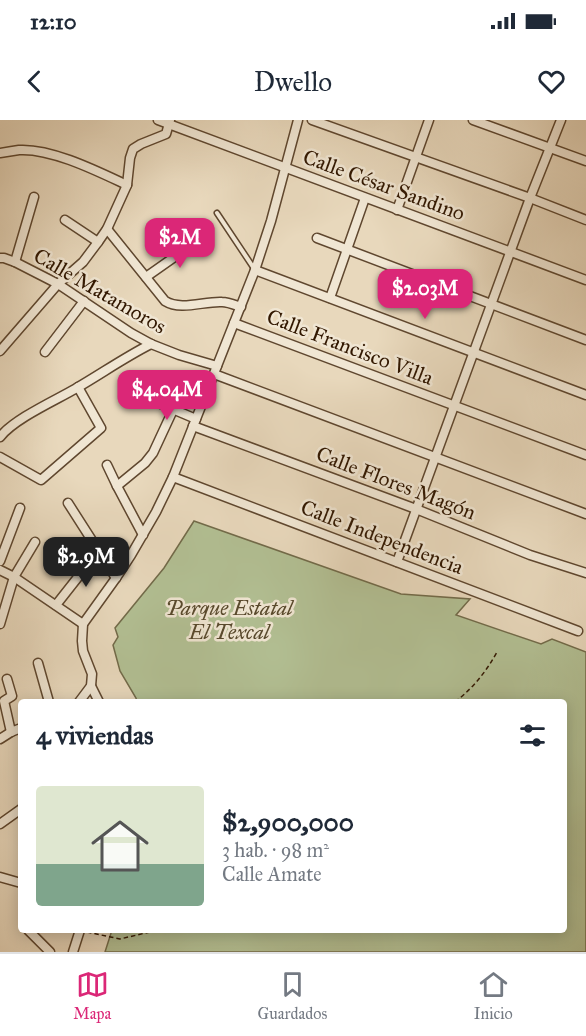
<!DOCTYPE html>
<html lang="es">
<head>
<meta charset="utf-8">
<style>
  :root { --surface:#fff; --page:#f2f2f3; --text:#1f2937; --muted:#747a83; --line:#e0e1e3; --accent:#db2777 }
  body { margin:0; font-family:"IM FELL Great Primer",serif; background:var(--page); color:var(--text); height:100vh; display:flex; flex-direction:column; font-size:22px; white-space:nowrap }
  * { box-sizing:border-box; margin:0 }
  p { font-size:20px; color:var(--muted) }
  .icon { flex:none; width:33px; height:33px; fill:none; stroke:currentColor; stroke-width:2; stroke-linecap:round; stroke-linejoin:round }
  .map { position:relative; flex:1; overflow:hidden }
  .panel { position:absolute; left:18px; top:579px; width:549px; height:234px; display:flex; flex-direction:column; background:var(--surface); border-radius:6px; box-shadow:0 3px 15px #0003 }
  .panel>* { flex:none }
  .price { position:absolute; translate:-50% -51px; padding:0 14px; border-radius:12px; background:var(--accent); color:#fff; font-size:20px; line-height:39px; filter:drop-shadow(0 2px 3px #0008) }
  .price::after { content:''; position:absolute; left:50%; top:36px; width:18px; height:14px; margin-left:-9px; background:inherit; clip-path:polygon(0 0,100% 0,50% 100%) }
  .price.on { background:#222; color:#fff }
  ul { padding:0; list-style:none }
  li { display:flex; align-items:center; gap:18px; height:150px; padding:0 18px }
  li span { display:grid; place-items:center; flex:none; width:168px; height:120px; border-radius:6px; color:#555 }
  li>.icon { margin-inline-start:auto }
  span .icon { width:72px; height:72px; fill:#fffc; stroke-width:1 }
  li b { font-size:26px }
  h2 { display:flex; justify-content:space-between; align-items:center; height:72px; padding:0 18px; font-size:26px }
  .status { display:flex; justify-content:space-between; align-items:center; height:42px; padding:0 30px; background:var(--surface); direction:ltr }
  .status svg { height:16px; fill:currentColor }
  header { display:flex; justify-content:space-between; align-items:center; height:78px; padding:0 18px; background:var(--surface); font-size:27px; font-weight:600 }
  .dock { display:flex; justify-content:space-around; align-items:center; height:84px; border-top:2px solid var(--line); background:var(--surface); font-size:16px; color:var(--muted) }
  .dock a { display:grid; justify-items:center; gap:3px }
  .dock .on { color:var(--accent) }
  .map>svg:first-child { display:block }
  .green { fill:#b2bf93; stroke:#726b4a; stroke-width:1.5 }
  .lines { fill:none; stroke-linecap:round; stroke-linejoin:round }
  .service-casing { stroke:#5f472f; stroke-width:7 }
  .minor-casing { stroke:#5f472f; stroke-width:11 }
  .path { stroke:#311700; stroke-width:1.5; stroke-dasharray:4.5 3; stroke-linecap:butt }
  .service { stroke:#f0e6d3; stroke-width:4 }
  .minor { stroke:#f0e6d3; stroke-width:8 }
  .labels { text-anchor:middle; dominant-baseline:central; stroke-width:5; stroke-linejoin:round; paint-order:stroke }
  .street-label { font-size:21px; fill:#311700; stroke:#f0e6d3 }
  .park-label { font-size:21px; font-style:italic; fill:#58492c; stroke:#f0e6d3 }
</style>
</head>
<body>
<div class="status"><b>12:10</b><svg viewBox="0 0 49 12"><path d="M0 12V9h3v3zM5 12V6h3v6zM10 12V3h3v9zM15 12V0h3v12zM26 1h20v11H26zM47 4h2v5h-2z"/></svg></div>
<header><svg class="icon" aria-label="back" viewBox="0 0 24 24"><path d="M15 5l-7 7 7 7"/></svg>Dwello<svg class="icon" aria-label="heart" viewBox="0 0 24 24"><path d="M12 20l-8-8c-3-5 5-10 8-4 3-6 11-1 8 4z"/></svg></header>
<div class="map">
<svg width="586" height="832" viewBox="0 0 586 832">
  <rect width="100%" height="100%" fill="#e8d8bc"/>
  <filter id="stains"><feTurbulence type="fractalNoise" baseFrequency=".00333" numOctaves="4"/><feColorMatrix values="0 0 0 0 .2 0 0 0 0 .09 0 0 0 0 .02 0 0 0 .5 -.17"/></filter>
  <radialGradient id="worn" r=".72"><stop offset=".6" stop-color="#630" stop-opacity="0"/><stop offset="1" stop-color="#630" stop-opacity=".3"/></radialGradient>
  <!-- green -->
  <polygon class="green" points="194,401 401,474 470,479 456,495 541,524 552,519 586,532 586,832 105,832 112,810 564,810 564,582 137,582 136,578 120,551 113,525 118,517 115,508 164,448"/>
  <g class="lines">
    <defs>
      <polyline id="service" points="217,93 255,150"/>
      <g id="minor">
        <polyline points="158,0 586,160"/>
        <polyline points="312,0 530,78 586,100"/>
        <polyline points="473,0 586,41"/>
        <path d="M0,33c6,-1 13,-2 19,-3 32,-2 78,21 108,35"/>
        <polyline points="397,90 429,0"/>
        <polyline points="65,100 98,122"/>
        <path d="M107,109l58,72c16,10 39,0 57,1 6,0 13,3 19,5"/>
        <polyline points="317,118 586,220"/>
        <polyline points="0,138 4,138 15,142 58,164 131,213 151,224 179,235 217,246"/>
        <polyline points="15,142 34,77"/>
        <polyline points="255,150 586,275"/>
        <polyline points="146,157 200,119"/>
        <polyline points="330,178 365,78"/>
        <polyline points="234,203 586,335"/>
        <polyline points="0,231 58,164 83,142 98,122 107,109 127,65 130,38 133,29 141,24 166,14 170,0"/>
        <polyline points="45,232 84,181"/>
        <polyline points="214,254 586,394"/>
        <polyline points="149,279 196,299"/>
        <polyline points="193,306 416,389 530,435 586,453"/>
        <path d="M0,317c14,-18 54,-36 75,-48 26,-15 50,-32 76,-45"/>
        <polyline points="0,337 41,360 101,308 78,267"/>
        <polyline points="107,345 117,366 143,415"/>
        <polyline points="173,357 578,511"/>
        <polyline points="117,366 145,343 153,333 173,290"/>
        <polyline points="68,383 116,458"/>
        <polyline points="0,441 20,388"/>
        <polyline points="397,442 530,78 561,0"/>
        <polyline points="0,450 14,457 83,504"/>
        <polyline points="56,485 82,452 102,435"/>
        <polyline points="0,504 14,457 35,422"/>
        <polyline points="38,543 49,582"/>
        <polyline points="7,559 12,576 4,581 11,612"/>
        <polyline points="91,566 99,582"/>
        <polyline points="79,582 91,566 92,554 83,531 82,521 83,504 116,458 131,435 156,392 173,357 255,150 271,101 298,0"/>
        <polyline points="0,619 11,612 21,608"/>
        <polyline points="0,704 21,689"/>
        <polyline points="0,757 21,763"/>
        <polyline points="28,810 50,832"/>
        <polyline points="73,832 80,810"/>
      </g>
    </defs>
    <!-- service casing -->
    <use href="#service" class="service-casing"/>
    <!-- minor casing -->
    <use href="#minor" class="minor-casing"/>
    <!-- path -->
    <g class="path">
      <path d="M455,582c18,-14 31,-30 42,-50"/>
      <polyline points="87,812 120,819 158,810"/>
    </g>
    <!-- service -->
    <use href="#service" class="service"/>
    <!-- minor -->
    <use href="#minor" class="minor"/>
  </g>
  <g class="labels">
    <!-- street labels -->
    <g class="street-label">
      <text transform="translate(384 65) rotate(20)">Calle César Sandino</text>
      <text transform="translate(100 171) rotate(30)">Calle Matamoros</text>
      <text transform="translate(350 227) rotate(21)">Calle Francisco Villa</text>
      <text transform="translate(396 363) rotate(21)">Calle Flores Magón</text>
      <text transform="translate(382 417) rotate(21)">Calle Independencia</text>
    </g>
    <!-- park labels -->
    <g class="park-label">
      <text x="229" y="488">Parque Estatal<tspan x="229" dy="24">El Texcal</tspan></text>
    </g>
  </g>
  <rect width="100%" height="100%" filter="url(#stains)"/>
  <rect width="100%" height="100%" fill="url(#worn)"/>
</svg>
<b class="price" style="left:180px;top:149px">$2M</b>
<b class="price" style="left:425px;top:200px">$2.03M</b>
<b class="price" style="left:167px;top:301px">$4.04M</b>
<b class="price on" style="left:86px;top:468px">$2.9M</b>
<section class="panel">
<h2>4 viviendas<svg class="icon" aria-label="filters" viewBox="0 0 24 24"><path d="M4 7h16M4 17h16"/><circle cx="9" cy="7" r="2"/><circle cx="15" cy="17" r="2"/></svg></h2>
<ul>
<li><span style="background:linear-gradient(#dfe7d0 65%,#7fa58c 0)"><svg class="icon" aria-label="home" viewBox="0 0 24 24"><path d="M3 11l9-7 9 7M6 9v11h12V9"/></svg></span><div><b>$2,900,000</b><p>3 hab. · 98 m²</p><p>Calle Amate</p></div></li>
</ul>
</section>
</div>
<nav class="dock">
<a class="on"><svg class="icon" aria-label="map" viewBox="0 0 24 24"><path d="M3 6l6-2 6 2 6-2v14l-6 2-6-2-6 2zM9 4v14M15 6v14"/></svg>Mapa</a>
<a><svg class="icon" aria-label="saved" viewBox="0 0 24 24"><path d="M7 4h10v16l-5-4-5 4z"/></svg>Guardados</a>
<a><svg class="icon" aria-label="home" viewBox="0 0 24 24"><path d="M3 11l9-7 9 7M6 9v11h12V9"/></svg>Inicio</a>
</nav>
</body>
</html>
